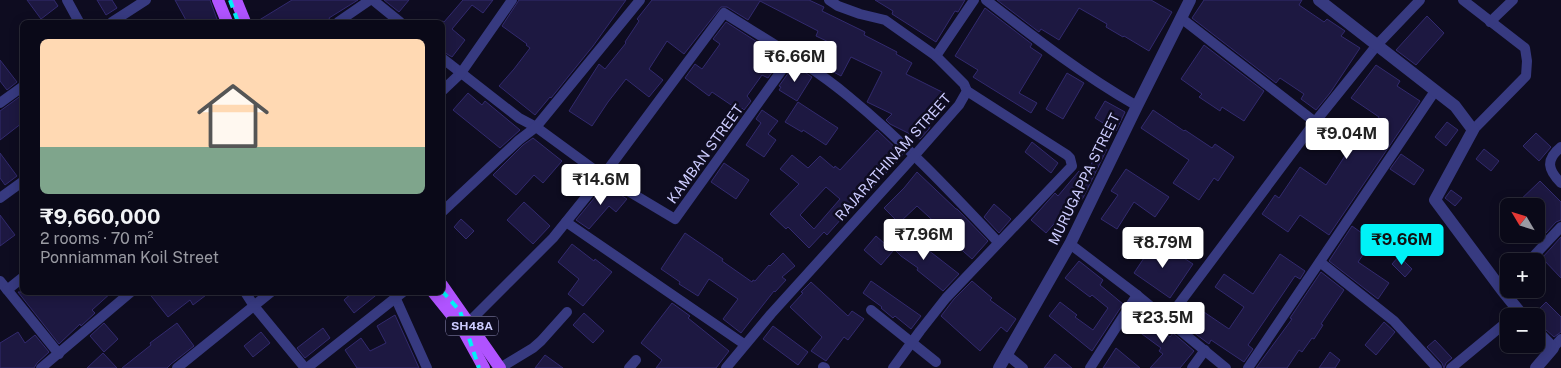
<!DOCTYPE html>
<html lang="en">
<head>
<meta charset="utf-8">
<style>
  :root { --surface:#0a0918; --page:#181725; --text:#f1f3f6; --muted:#999aa2; --line:#2a2a37; --accent:#00f2f7 }
  body { margin:0; font-family:"Public Sans",sans-serif; background:var(--page); color:var(--text); height:100vh; display:flex; flex-direction:column; font-size:19px; white-space:nowrap }
  * { box-sizing:border-box; margin:0 }
  p { font-size:16px; color:var(--muted) }
  .icon { flex:none; width:28px; height:28px; fill:none; stroke:currentColor; stroke-width:2; stroke-linecap:round; stroke-linejoin:round }
  .map { position:relative; flex:1; overflow:hidden }
  .side { position:absolute; left:20px; top:20px; width:425px; height:275px; display:flex; flex-direction:column; background:var(--surface); border-radius:8px; box-shadow:0 2px 12px #0003,0 0 0 1px var(--line) }
  .side>* { flex:none }
  .needle { width:32px; rotate:308deg }
  .tools { position:absolute; left:1500px; top:198px; display:grid; gap:10px }
  .tools a { display:grid; place-items:center; width:45px; height:45px; border-radius:8px; background:var(--surface); box-shadow:0 2px 12px #0003,0 0 0 1px var(--line); font-size:25px }
  .price { position:absolute; translate:-50% -42px; padding:0 11px; border-radius:5px; background:#fff; color:#222; font-size:16px; line-height:32px; filter:drop-shadow(0 1px 2px #0008) }
  .price::after { content:''; position:absolute; left:50%; top:30px; width:15px; height:11px; margin-left:-8px; background:inherit; clip-path:polygon(0 0,100% 0,50% 100%) }
  .price.active { background:var(--accent); color:#111 }
  ul { padding:0; list-style:none }
  li { display:grid; align-content:center; gap:10px; height:265px; padding:0 20px }
  li span { display:grid; place-items:center; height:155px; border-radius:8px; color:#555 }
  li>.icon { margin-inline-start:auto }
  span .icon { width:90px; height:90px; fill:#fffc; stroke-width:1 }
  li b { font-size:21px }
  .map>svg:first-child { display:block }
  .building { fill:#1d1841; stroke:#322a6e; fill-rule:evenodd }
  .lines { fill:none; stroke-linecap:round; stroke-linejoin:round }
  .minor { stroke:#373a80; stroke-width:10 }
  .tertiary { stroke:#373a80; stroke-width:12 }
  .primary { stroke:#b053ff; stroke-width:12 }
  .rail { stroke:#00f2f7; stroke-width:4; stroke-dasharray:8 6; stroke-linecap:butt }
  .labels { text-anchor:middle; dominant-baseline:central; stroke-width:5; stroke-linejoin:round; paint-order:stroke }
  .shield { fill:#0e0c20; stroke:#9492bc; stroke-width:1 }
  .shield-label { font-size:12px; font-weight:bold; fill:#cdccff }
  .street-label { font-size:14px; fill:#cdccff; stroke:#0e0c20 }
</style>
</head>
<body>
<div class="map">
<svg width="1561" height="368" viewBox="0 0 1561 368">
  <rect width="100%" height="100%" fill="#0e0c20"/>
  <!-- building -->
  <g class="building">
    <polygon points="27,0 54,0 58,6 41,19"/>
    <polygon points="97,0 112,0 117,8 106,15"/>
    <polygon points="175,0 210,0 218,22 187,22"/>
    <polygon points="292,0 358,0 329,18 331,22 256,22"/>
    <polygon points="384,0 409,0 399,12"/>
    <polygon points="463,0 493,0 483,13 472,5 452,29 465,40 452,57 442,51 442,21 444,22"/>
    <polygon points="519,0 626,0 593,46 551,98 550,97 535,115 499,86 514,69 530,48 526,45 527,44 502,26"/>
    <polygon points="652,0 809,0 824,7 822,11 865,32 864,35 897,52 896,54 912,63 906,74 944,93 929,129 920,139 890,124 886,120 892,114 867,102 882,72 851,57 841,76 826,68 837,46 816,36 818,31 760,1 748,20 727,7 721,7 684,54 667,41 649,69 663,80 649,97 626,79 608,102 592,126 569,111 599,64 605,69 626,43 625,42 639,21 637,19"/>
    <polygon points="875,0 965,0 958,12 955,11 936,42 892,14 893,11"/>
    <polygon points="997,0 1151,0 1172,12 1149,51 1124,36 1123,37 1106,27 1107,24 1079,8 1059,40 1041,29 1039,32"/>
    <polygon points="1204,0 1302,0 1299,5 1324,22 1327,19 1345,31 1341,36 1360,48 1330,93 1316,110 1301,99 1304,94 1280,78 1276,83 1192,18"/>
    <polygon points="985,8 1032,44 1030,47 1042,55 1019,93 1037,103 1031,113 973,77 978,70 955,56"/>
    <polygon points="1427,16 1444,33 1416,65 1396,50"/>
    <polygon points="726,22 782,58 768,78 762,75 747,96 751,101 744,110 742,108 740,111 712,92 709,96 685,78 695,64 702,69 720,44 713,39"/>
    <polygon points="1204,45 1264,91 1244,121 1222,107 1220,111 1199,97 1202,94 1181,79"/>
    <polygon points="0,60 17,82 7,90 0,81"/>
    <polygon points="794,65 812,77 797,101 779,90 781,87 779,86"/>
    <polygon points="1376,65 1400,81 1397,86 1420,101 1329,235 1300,215 1288,232 1262,214 1275,195 1279,198 1300,167 1326,185 1356,139 1362,142 1379,117 1351,98"/>
    <polygon points="1067,73 1084,83 1063,119 1046,109"/>
    <polygon points="468,93 482,105 485,101 520,130 500,148 453,110"/>
    <polygon points="22,95 22,123 0,140 0,111"/>
    <polygon points="1105,101 1125,112 1116,131 1095,118"/>
    <polygon points="798,102 838,128 826,145 803,130 802,132 785,122"/>
    <polygon points="762,110 778,121 768,134 776,140 764,157 746,145 761,123 756,119"/>
    <polygon points="1153,110 1184,131 1185,130 1212,148 1215,144 1234,157 1218,181 1214,178 1199,200 1173,183 1189,160 1141,128"/>
    <polygon points="1447,122 1458,130 1446,146 1435,137"/>
    <path d="M877,130l26,25 -29,31 -2,-2 -45,51 -3,-3 -15,16 -21,-21 -2,2 -16,-15 29,-30 -19,-15 12,-14 16,13 12,-12 14,12 1,-2 5,4zM826,187l14,12 -26,30 -14,-14z"/>
    <polygon points="1536,133 1551,147 1539,161 1523,146"/>
    <polygon points="533,138 562,161 543,183 534,175 516,195 493,175 523,145"/>
    <polygon points="1032,142 1058,163 1051,173 1025,152"/>
    <polygon points="1099,146 1107,149 1083,198 1070,214 1066,210 1046,233 1031,220 1055,193 1058,196 1079,171 1086,177"/>
    <polygon points="1484,149 1499,161 1491,171 1476,159"/>
    <polygon points="0,153 17,176 5,185 0,178"/>
    <polygon points="1401,154 1424,170 1414,185 1390,169"/>
    <polygon points="724,163 749,180 736,199 711,182"/>
    <polygon points="1126,169 1169,197 1155,217 1134,202 1117,229 1101,219 1118,195 1111,191"/>
    <polygon points="917,172 956,209 957,209 958,210 988,241 972,259 938,229 940,227 917,206 899,223 884,208 904,188"/>
    <polygon points="1540,181 1561,202 1561,220 1556,222 1546,233 1536,223 1536,206 1514,206"/>
    <polygon points="605,185 627,199 616,212 609,206 589,229 576,220"/>
    <polygon points="1451,190 1462,198 1455,206 1445,198"/>
    <polygon points="524,202 550,226 533,244 507,220"/>
    <polygon points="994,204 1011,219 999,233 984,217"/>
    <polygon points="0,215 15,235 0,246"/>
    <polygon points="461,219 474,231 466,239 454,227"/>
    <polygon points="1352,226 1373,241 1358,262 1389,283 1378,299 1329,261"/>
    <polygon points="902,230 917,245 919,243 959,274 943,291 917,270 918,268 901,256 889,244"/>
    <polygon points="685,233 723,259 722,261 752,282 753,280 755,281 769,265 770,266 783,253 795,266 782,277 786,280 775,292 774,291 741,333 723,319 738,299 709,279 698,296 679,284 680,282 661,269"/>
    <polygon points="876,236 893,251 881,265 864,250"/>
    <polygon points="1561,237 1561,278 1542,258"/>
    <polygon points="1156,240 1193,264 1170,298 1134,273"/>
    <polygon points="572,244 594,261 595,259 612,272 583,306 568,294 579,279 558,262"/>
    <polygon points="1280,254 1305,271 1300,279 1295,276 1248,345 1253,349 1244,362 1211,340 1209,344 1185,326 1198,308 1229,329 1244,307 1215,287 1224,274 1253,294"/>
    <polygon points="1399,256 1412,269 1405,277 1392,264"/>
    <polygon points="1079,261 1103,280 1100,285 1123,304 1092,351 1049,316 1060,302 1077,315 1075,317 1093,330 1108,308 1092,295 1090,297 1065,278"/>
    <polygon points="1321,272 1344,290 1321,324 1323,325 1314,339 1312,338 1302,352 1299,350 1287,368 1256,368 1292,319 1290,318"/>
    <polygon points="871,281 921,316 911,329 895,316 893,318 881,308 882,307 863,293"/>
    <polygon points="972,281 992,298 990,300 1016,319 1007,332 1001,327 980,351 941,316 954,299"/>
    <polygon points="811,282 848,316 852,311 864,319 848,340 844,337 826,361 811,351 822,337 790,307 803,293 801,292"/>
    <polygon points="18,292 112,292 92,310 95,313 81,326 80,324 59,344"/>
    <polygon points="148,292 210,292 193,305 190,300 168,317"/>
    <polygon points="353,292 380,292 354,313 344,300"/>
    <polygon points="1546,302 1561,317 1561,332 1554,337 1536,321 1536,316 1532,316"/>
    <polygon points="672,303 690,316 688,318 729,351 716,368 656,368 662,360 641,343"/>
    <polygon points="1134,312 1170,337 1173,333 1194,351 1180,368 1150,368 1163,354 1159,351 1161,348 1127,323"/>
    <polygon points="584,313 604,331 593,343 573,325"/>
    <polygon points="395,315 419,368 357,368 345,350 361,338 370,351 386,343 377,326"/>
    <polygon points="1384,322 1395,332 1376,355 1365,345"/>
    <polygon points="104,323 118,339 104,352 90,336"/>
    <polygon points="177,323 194,346 171,364 167,368 122,368 151,345 150,343"/>
    <polygon points="773,326 808,352 798,365 763,339"/>
    <polygon points="323,328 330,338 305,358 297,348"/>
    <polygon points="18,332 25,343 35,335 49,352 37,363 34,368 0,368 0,343"/>
    <polygon points="261,332 270,343 253,357 244,346"/>
    <polygon points="1435,340 1452,358 1446,363 1444,368 1442,363 1427,347"/>
    <polygon points="1116,348 1140,368 1103,368"/>
    <polygon points="1330,352 1340,360 1335,368 1319,368"/>
    <polygon points="103,353 117,368 87,368"/>
    <polygon points="1055,354 1072,368 1044,368"/>
    <polygon points="545,355 563,368 535,368"/>
  </g>
  <g class="lines">
    <!-- minor -->
    <g class="minor">
      <polyline points="67,0 79,22"/>
      <polyline points="373,0 400,22"/>
      <path d="M986,0c49,38 97,75 151,106"/>
      <polyline points="1463,0 1525,48 1527,61 1526,76 1473,130"/>
      <polyline points="1181,18 1315,122"/>
      <polyline points="112,22 146,0"/>
      <polyline points="338,22 370,0"/>
      <polyline points="1490,22 1513,0"/>
      <polyline points="936,56 974,0"/>
      <polyline points="442,58 519,118 536,127 603,176 675,219 792,56"/>
      <polyline points="442,91 461,73 512,0"/>
      <polyline points="0,103 22,87"/>
      <path d="M1561,147c-16,13 -13,23 0,36"/>
      <polyline points="0,198 22,182"/>
      <polyline points="442,212 519,140 536,127 640,0"/>
      <polyline points="566,222 744,344"/>
      <polyline points="1070,244 1137,295 1226,368"/>
      <polyline points="1529,261 1561,227"/>
      <polyline points="1320,262 1394,321 1437,368"/>
      <polyline points="0,281 59,354"/>
      <polyline points="7,290 22,278"/>
      <polyline points="245,292 254,306 305,368"/>
      <polyline points="396,299 427,368"/>
      <polyline points="871,310 936,362"/>
      <polyline points="1167,320 1315,122 1377,45 1420,0"/>
      <path d="M469,322l84,-84 50,-62 121,-163c41,26 87,52 124,83 54,44 102,95 150,146"/>
      <polyline points="1553,348 1561,339"/>
      <polyline points="1006,354 1023,368"/>
      <polyline points="823,367 825,368"/>
      <polyline points="41,368 131,292"/>
      <polyline points="177,368 271,292"/>
      <polyline points="307,368 403,292"/>
      <polyline points="500,368 533,348 541,341 567,312"/>
      <polyline points="629,368 636,360"/>
      <polyline points="726,368 771,314 915,155 959,105 967,91 964,84 936,56 885,20 860,14 838,6 829,0"/>
      <polyline points="893,368 920,331 946,298 1072,166 1070,158 1067,155 967,91"/>
      <polyline points="1090,368 1137,295"/>
      <polyline points="1192,368 1205,350"/>
      <polyline points="1248,368 1435,91"/>
      <polyline points="1451,368 1509,320"/>
    </g>
    <!-- tertiary -->
    <g class="tertiary">
      <polyline points="1319,0 1455,106 1473,130 1435,200 1502,290 1523,316"/>
      <polyline points="999,368 1070,244 1137,106 1190,0"/>
      <polyline points="1536,368 1553,348 1536,330"/>
    </g>
    <!-- primary -->
    <g class="primary">
      <polyline points="218,0 227,22"/>
      <polyline points="236,0 245,22"/>
      <polyline points="442,285 500,368"/>
      <polyline points="433,292 462,328 484,368"/>
    </g>
    <!-- rail -->
    <g class="rail">
      <polyline points="230,0 238,22"/>
      <polyline points="442,291 460,311 479,368"/>
    </g>
  </g>
  <g class="labels">
    <!-- shield labels -->
    <rect class="shield" x="446" y="316.5" width="52" height="19" rx="4"/>
    <g class="shield-label">
      <text x="472" y="326">SH48A</text>
    </g>
    <!-- street labels -->
    <g class="street-label">
      <text transform="translate(705 154) rotate(-54)">KAMBAN STREET</text>
      <text transform="translate(893 157) rotate(-48)">RAJARATHINAM STREET</text>
      <text transform="translate(1084 179) rotate(-64)">MURUGAPPA STREET</text>
    </g>
  </g>
</svg>
<div class="tools">
<a><svg class="needle" viewBox="-14 -14 28 28"><path d="M0-13l5 13h-10z" fill="#e53935"/><path d="M0 13l5-13h-10z" fill="#999aa2"/></svg></a>
<a>+</a>
<a>−</a>
</div>
<b class="price" style="left:795px;top:83px">₹6.66M</b>
<b class="price" style="left:1347px;top:160px">₹9.04M</b>
<b class="price" style="left:601px;top:206px">₹14.6M</b>
<b class="price" style="left:924px;top:261px">₹7.96M</b>
<b class="price active" style="left:1402px;top:266px">₹9.66M</b>
<b class="price" style="left:1163px;top:269px">₹8.79M</b>
<b class="price" style="left:1163px;top:344px">₹23.5M</b>
<section class="side">
<ul>
<li><span style="background:linear-gradient(#ffd9b3 70%,#7fa58c 0)"><svg class="icon" aria-label="home" viewBox="0 0 24 24"><path d="M3 11l9-7 9 7M6 9v11h12V9"/></svg></span><div><b>₹9,660,000</b><p>2 rooms · 70 m²</p><p>Ponniamman Koil Street</p></div></li>
</ul>
</section>
</div>
</body>
</html>
